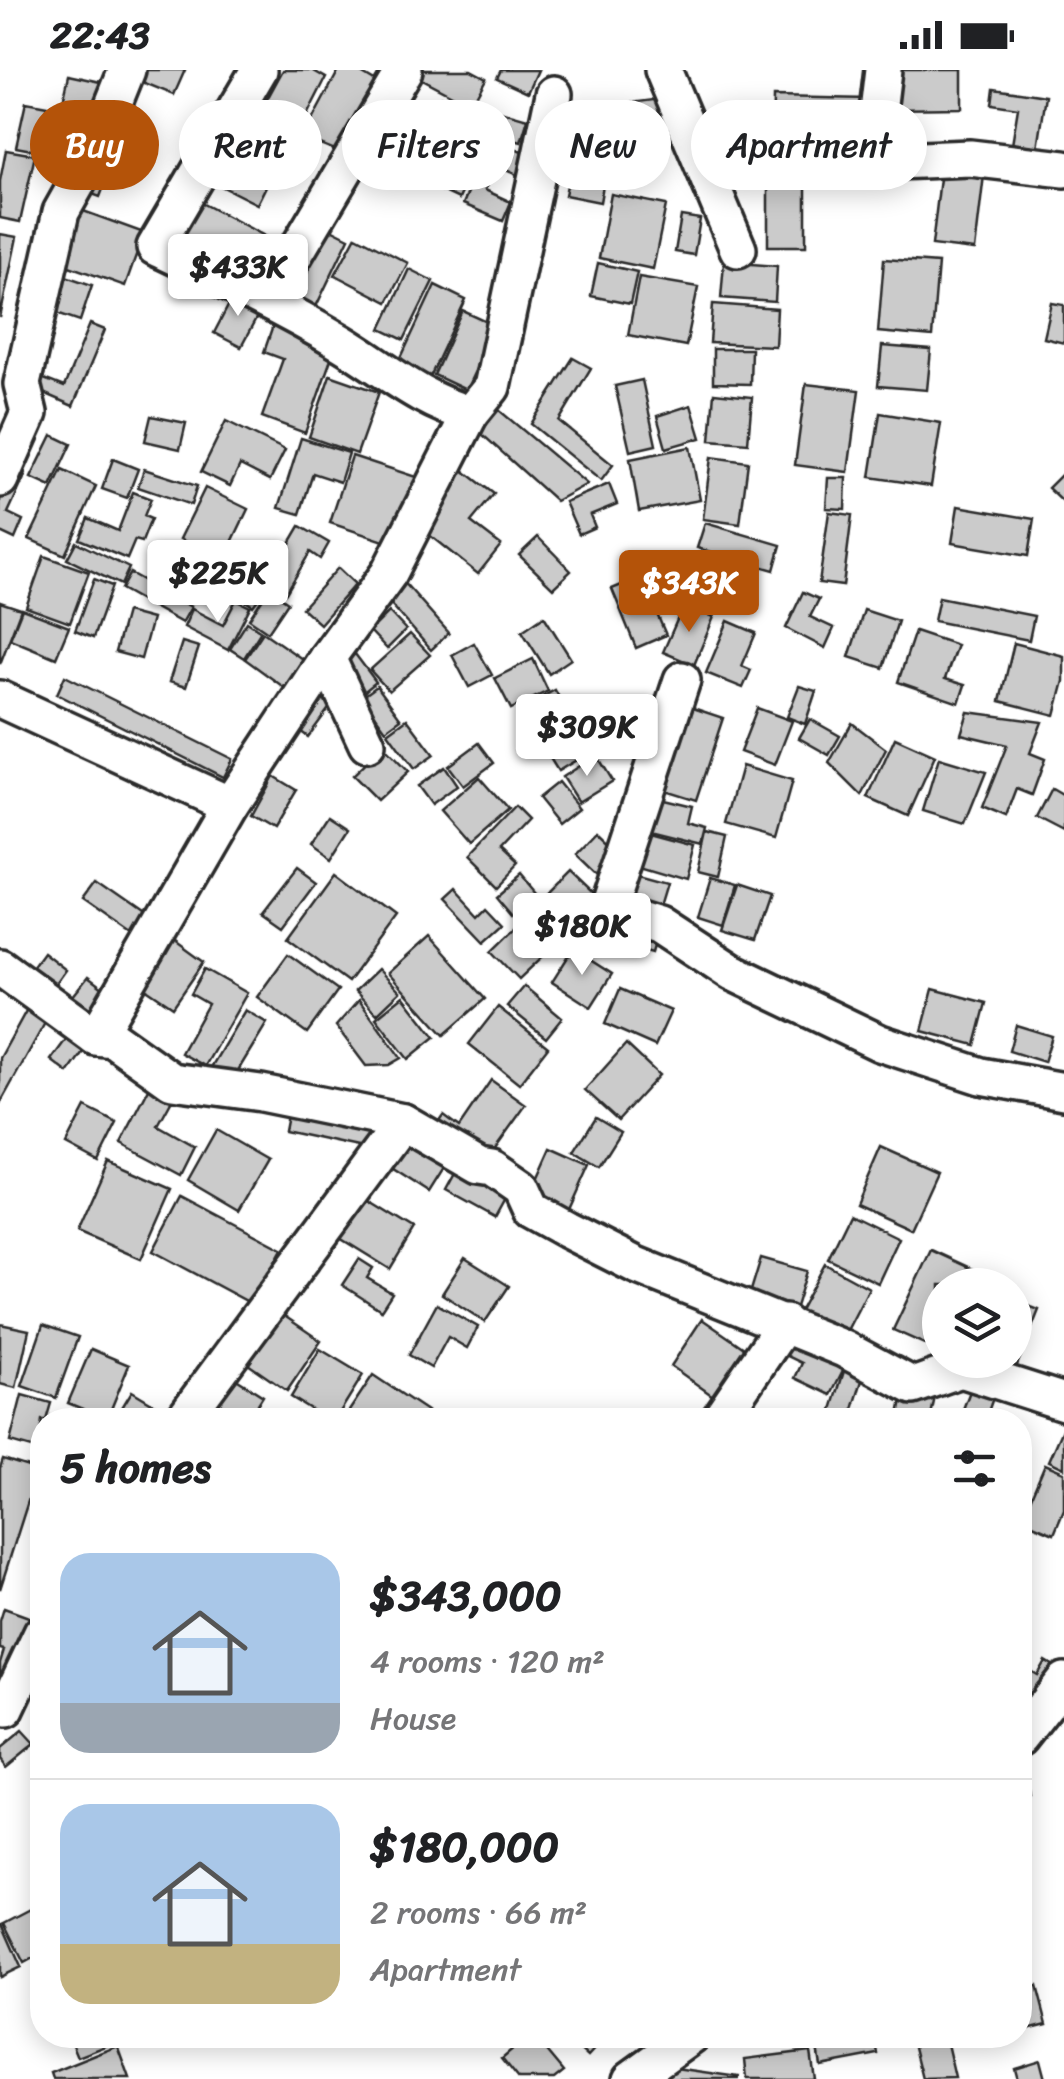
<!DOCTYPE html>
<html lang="en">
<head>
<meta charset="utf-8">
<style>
  :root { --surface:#fff; --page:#f2f2f2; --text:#202124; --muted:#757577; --line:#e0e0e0; --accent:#b45309 }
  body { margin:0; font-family:Sriracha,sans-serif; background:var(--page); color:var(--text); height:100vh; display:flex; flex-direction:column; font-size:38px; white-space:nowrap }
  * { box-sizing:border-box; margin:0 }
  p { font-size:32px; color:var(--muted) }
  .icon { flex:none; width:55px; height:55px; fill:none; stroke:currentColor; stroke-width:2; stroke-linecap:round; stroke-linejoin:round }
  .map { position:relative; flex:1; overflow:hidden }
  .side { position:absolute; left:30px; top:1338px; width:1002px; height:640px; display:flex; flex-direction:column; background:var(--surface); border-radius:40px; box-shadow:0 5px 25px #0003 }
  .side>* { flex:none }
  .hud { position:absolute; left:30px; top:30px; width:1005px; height:90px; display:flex; gap:20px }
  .fabs { position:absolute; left:922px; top:1198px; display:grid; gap:20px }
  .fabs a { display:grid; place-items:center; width:110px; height:110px; border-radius:50%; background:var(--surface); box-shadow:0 5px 25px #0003; font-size:50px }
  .price { position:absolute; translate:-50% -85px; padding:0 22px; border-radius:10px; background:#fff; color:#222; font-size:32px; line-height:65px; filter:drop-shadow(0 2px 5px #0008) }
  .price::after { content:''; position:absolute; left:50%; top:60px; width:30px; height:22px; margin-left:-15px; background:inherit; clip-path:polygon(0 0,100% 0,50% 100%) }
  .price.on { background:var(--accent); color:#fff }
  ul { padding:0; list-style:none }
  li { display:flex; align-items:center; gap:30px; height:250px; padding:0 30px }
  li+li { border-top:2px solid var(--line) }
  li span { display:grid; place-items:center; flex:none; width:280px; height:200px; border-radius:30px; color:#555 }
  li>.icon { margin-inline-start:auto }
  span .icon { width:120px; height:120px; fill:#fffc; stroke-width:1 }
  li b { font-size:42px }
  h2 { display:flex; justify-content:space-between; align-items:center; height:120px; padding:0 30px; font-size:42px }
  .chip { padding:0 35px; border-radius:45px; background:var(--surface); box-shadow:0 5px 25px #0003; font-size:35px; line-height:90px }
  .chip.on { background:var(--accent); color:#fff }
  .status { display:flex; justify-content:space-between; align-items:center; height:70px; padding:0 50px; background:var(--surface); direction:ltr }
  .status svg { height:28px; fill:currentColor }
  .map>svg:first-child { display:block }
  .building { fill:#cbcbcb; stroke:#2b2b2b; stroke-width:2.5 }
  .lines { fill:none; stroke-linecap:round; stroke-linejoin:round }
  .street-casing { stroke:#2b2b2b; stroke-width:42 }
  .street { stroke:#fff; stroke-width:35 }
</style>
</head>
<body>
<div class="status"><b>22:43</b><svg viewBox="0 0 49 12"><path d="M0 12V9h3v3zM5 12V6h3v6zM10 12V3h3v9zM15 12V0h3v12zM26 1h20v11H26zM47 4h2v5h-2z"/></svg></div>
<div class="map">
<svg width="1064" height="2009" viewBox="0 0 1064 2009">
  <rect width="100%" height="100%" fill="#fff"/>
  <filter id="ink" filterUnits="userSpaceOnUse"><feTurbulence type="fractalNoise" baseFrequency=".01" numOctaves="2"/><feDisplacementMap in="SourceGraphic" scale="20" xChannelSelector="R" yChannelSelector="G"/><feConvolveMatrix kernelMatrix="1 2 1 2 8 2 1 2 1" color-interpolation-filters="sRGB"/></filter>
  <g filter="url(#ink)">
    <!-- building -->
    <g class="building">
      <polygon points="144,0 185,0 174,25 140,11"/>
      <polygon points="283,0 312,0 326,8 303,53 265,33"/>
      <polygon points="339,0 356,0 386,18 347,85 303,67"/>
      <polygon points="414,0 471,0 486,8 471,35 412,4"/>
      <polygon points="501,0 538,0 528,22 497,8"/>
      <polygon points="890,0 962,0 962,38 890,39"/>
      <polygon points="69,5 101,12 93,49 80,46 74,71 55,67"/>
      <polygon points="994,18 1046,26 1037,85 1011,81 1018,38 992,34"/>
      <polygon points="441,27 466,40 426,117 383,94 407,49 424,58"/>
      <polygon points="773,27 870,29 868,79 772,77"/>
      <polygon points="661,29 675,72 623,80 630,33"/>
      <polygon points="26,32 47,36 37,81 16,77"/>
      <polygon points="475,34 528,49 521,72 468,56"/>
      <polygon points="259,40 295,58 257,134 221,116"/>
      <polygon points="461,55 487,67 459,129 433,117"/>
      <polygon points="105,62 122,69 100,127 84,121"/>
      <polygon points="491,68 526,84 517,105 495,95 485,120 511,132 503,151 463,134"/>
      <polygon points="576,69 610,75 600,132 565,125"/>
      <polygon points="6,80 35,85 20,152 0,148 0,111"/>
      <rect x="768" y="86" width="38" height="90"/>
      <polygon points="941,100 984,105 975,180 932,175"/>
      <polygon points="611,124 666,135 653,199 599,188"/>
      <polygon points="187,125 278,173 258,211 167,163"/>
      <polygon points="75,138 144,163 125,216 55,191"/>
      <polygon points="681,146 700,149 694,185 675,182"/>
      <polygon points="321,154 349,168 311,247 283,234"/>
      <polygon points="0,164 17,167 0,248"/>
      <polygon points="356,166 408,193 387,232 335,205"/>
      <polygon points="884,189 938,193 932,267 878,262"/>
      <polygon points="724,192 777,196 775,232 721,228"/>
      <polygon points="598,193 637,202 630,234 591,226"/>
      <polygon points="409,199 433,211 404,270 381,259"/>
      <polygon points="57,203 92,215 80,251 45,239"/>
      <polygon points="639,207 698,217 686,276 628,265"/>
      <polygon points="435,215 466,230 430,307 399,292"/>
      <polygon points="236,221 263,236 241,277 214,263"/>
      <polygon points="1052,233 1064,235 1064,273 1044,268"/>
      <polygon points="713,234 777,239 775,276 710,273"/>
      <polygon points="463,241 496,256 466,320 434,305"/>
      <polygon points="275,250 337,272 305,363 262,347 283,289 264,282"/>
      <polygon points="90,254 105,260 73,336 34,319 39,307 64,317"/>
      <polygon points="882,276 931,280 927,320 878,316"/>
      <polygon points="713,279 751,279 750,314 713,313"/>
      <polygon points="573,288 591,298 559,351 613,395 601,411 531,354"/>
      <polygon points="330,305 379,322 357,384 309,367"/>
      <polygon points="642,310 656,375 630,381 615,316"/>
      <polygon points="806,314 859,320 848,402 795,395"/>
      <polygon points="714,323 752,327 748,373 710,370"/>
      <polygon points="493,335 587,414 556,431 474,357"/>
      <polygon points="691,335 701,368 666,378 657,346"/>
      <polygon points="880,343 941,353 931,416 870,407"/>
      <polygon points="151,346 186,353 180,379 145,371"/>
      <polygon points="226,351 285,380 270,410 240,395 230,416 201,402"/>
      <polygon points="52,365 71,374 51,417 31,408"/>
      <polygon points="301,368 349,383 340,412 313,403 300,444 279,438"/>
      <polygon points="690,377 700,430 639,441 630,389"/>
      <polygon points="352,386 419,408 396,475 330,453"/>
      <polygon points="711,387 748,392 740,454 703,449"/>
      <polygon points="113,389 138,399 127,428 102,419"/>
      <polygon points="10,397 26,404 8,443 23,450 15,469 0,462 0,420"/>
      <polygon points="144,399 197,416 191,435 138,417"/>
      <polygon points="62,400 96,416 65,485 29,469"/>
      <polygon points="463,400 494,424 471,452 501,475 478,504 418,456"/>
      <polygon points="1064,402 1064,433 1048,418"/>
      <polygon points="828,408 846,408 845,439 826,438"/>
      <polygon points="609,414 617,434 590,445 595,457 579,464 565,432"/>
      <polygon points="205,418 248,439 223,491 180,469"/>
      <polygon points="133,422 151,429 144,446 151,449 142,472 135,470 127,489 79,469 88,448 118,461"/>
      <polygon points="958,436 1034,449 1028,486 952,473"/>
      <polygon points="829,442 852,445 843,516 819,513"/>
      <polygon points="705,453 781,475 774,500 697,478"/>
      <polygon points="300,456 329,473 320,489 310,482 286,523 267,512"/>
      <polygon points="538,467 571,501 553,518 519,485"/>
      <polygon points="76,472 129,498 121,515 67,489"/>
      <polygon points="44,486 89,502 70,553 26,537"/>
      <polygon points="338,498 355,514 320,554 302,538"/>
      <polygon points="130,503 191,537 182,553 121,519"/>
      <polygon points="255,506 268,516 253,536 240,527"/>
      <polygon points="641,507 666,565 636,578 612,519"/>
      <polygon points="94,509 112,516 93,568 75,561"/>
      <polygon points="402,510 449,563 431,580 384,526"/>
      <polygon points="269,519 288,532 268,562 249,549"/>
      <polygon points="803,522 819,529 810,547 834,558 825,578 786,558"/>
      <polygon points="939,527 1034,546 1029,570 934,551"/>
      <polygon points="236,530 250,537 228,580 184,557 192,539 223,555"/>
      <polygon points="0,532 21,539 0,594"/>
      <polygon points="684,534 714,547 694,595 663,582"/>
      <polygon points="22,539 69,557 56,588 10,569"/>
      <polygon points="864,540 898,551 883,598 849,587"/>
      <polygon points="126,542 152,549 141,589 115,582"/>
      <polygon points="389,542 406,560 387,579 370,561"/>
      <polygon points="544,546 571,589 549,604 522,561"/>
      <polygon points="728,551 756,563 742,596 751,600 743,618 706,603"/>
      <polygon points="247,552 261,561 244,588 230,579"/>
      <polygon points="915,561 957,575 945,609 965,615 959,633 898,612"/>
      <polygon points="263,562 308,593 289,621 245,589"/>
      <polygon points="410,564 430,585 389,621 370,600"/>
      <polygon points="182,572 199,577 186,617 169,612"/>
      <polygon points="474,573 492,605 469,617 452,585"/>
      <polygon points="1014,573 1064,586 1064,611 1055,645 1000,631"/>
      <polygon points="355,584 376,612 361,624 340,596"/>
      <polygon points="533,589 548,621 511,639 495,608"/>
      <polygon points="65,606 232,689 223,707 57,624"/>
      <polygon points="322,613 339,625 308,667 292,655"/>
      <polygon points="377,616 401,649 386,660 362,627"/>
      <polygon points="799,616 816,621 805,654 787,647"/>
      <polygon points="555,620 565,638 559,641 567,656 543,670 524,637"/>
      <polygon points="690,637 723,648 696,730 664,720"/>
      <polygon points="757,638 792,651 775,695 740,682"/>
      <polygon points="968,642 1042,652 1030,683 1045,689 1032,725 1017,719 1006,748 982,738 1007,675 961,664"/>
      <polygon points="407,649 434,685 414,699 388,663"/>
      <polygon points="810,649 840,666 829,685 799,668"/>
      <polygon points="852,653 886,679 862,726 829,693"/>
      <polygon points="578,655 593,680 558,701 543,677"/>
      <polygon points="895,668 935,686 908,746 868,728"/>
      <polygon points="479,673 494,693 463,716 448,696"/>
      <polygon points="383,676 408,702 377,731 352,706"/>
      <polygon points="596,685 612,711 578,732 562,707"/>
      <polygon points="939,688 986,702 965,754 923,741"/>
      <polygon points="742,696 792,711 776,768 726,754"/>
      <polygon points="444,697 457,716 431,735 417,716"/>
      <polygon points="273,706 296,720 273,759 251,746"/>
      <polygon points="479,707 508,740 469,774 440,741"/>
      <polygon points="558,712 579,738 559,754 538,728"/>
      <polygon points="1052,719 1064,726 1064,762 1037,748"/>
      <polygon points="659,728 692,736 688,753 707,758 703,774 651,761"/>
      <polygon points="515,737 528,750 499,781 515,796 496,816 467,787"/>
      <polygon points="330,745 350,758 331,788 311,774"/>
      <polygon points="598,760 623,784 600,808 575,784"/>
      <polygon points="647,762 695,775 686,809 639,795"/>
      <polygon points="707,762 727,767 718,807 698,802"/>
      <polygon points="297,798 316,812 283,856 263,842"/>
      <polygon points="336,802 396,847 348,912 288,868"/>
      <polygon points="568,802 608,840 591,857 569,836 556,851 537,833"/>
      <polygon points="630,802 667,812 657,845 621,835"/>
      <polygon points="519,805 535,824 513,843 497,824"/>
      <polygon points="710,808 735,815 723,855 698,847"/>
      <polygon points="97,813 156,854 142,873 83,832"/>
      <polygon points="737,815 770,826 755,870 722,860"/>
      <polygon points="456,819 479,844 488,835 505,853 485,871 445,829"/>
      <polygon points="530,844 558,872 519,909 492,881"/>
      <polygon points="621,849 659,860 653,882 615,871"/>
      <polygon points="429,866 485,929 444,965 388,903"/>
      <polygon points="171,868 204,892 173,937 139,914"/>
      <polygon points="573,879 612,904 591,937 552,912"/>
      <polygon points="43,882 66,900 51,921 27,904"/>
      <polygon points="288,884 338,920 307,963 257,927"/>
      <polygon points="205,899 247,923 205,996 181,983 208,934 191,924"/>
      <polygon points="378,899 400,922 377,944 355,921"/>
      <polygon points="88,907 111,924 89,954 65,936"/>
      <polygon points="524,916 562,948 546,968 507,936"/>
      <polygon points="620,919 671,941 655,976 605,954"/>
      <polygon points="933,919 986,933 975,975 922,961"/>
      <polygon points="403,926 435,967 408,989 376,948"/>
      <polygon points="32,930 51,942 0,1034 0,988"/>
      <polygon points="359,930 401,988 389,995 366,996 336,956"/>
      <polygon points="498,937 548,977 519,1014 469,974"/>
      <polygon points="245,940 267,953 231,1012 210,999"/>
      <polygon points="1016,955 1052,966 1044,992 1009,981"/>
      <polygon points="73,960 90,972 68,1003 51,990"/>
      <polygon points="626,974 659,1005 618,1050 585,1020"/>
      <polygon points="491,1010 526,1035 483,1095 433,1059 443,1045 459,1057"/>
      <polygon points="152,1013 175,1025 158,1056 195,1077 181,1105 121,1073"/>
      <polygon points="289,1035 379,1055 373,1080 284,1061"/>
      <polygon points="85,1037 117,1053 98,1091 66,1074"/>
      <polygon points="596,1047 621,1062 599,1097 574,1082"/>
      <polygon points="216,1060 268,1090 239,1140 188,1110"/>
      <polygon points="404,1068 446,1095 429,1122 387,1095"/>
      <polygon points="881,1077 937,1102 911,1159 856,1134"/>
      <polygon points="551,1078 589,1095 567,1144 529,1127"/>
      <polygon points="463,1089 512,1116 495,1147 446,1120"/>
      <polygon points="108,1091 172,1119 141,1189 77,1161"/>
      <polygon points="359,1125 414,1159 390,1199 335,1165"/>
      <polygon points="182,1126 282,1179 252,1234 153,1181"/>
      <polygon points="850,1144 899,1168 878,1213 828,1189"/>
      <polygon points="931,1180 996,1210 994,1215 940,1215 940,1281 893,1260"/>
      <polygon points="465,1188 509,1216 485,1252 442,1224"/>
      <polygon points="761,1188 807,1201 796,1237 750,1224"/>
      <polygon points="359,1189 373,1198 367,1208 392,1223 381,1240 342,1215"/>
      <polygon points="825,1194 869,1218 842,1270 797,1246"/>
      <polygon points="1015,1231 1039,1240 1014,1303 981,1290 1015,1290"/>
      <polygon points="437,1234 478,1257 467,1278 448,1267 431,1298 409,1285"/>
      <polygon points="280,1243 321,1271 287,1321 245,1292"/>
      <polygon points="702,1249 747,1280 713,1326 671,1296"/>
      <polygon points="0,1254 29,1260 16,1318 0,1314"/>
      <polygon points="43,1255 78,1267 56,1328 22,1316"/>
      <polygon points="790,1266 847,1293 831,1325 795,1308 802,1293 781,1283"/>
      <polygon points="91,1279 129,1295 107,1349 68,1333"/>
      <polygon points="320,1279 363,1305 335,1350 328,1350 291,1327"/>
      <polygon points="845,1298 864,1304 850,1349 831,1343"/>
      <polygon points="230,1305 263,1326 251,1345 259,1350 201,1350"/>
      <polygon points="373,1305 427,1341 421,1350 343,1350"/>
      <polygon points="975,1308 997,1317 985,1350 960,1347"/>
      <polygon points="904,1320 935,1327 930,1350 898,1350"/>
      <polygon points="132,1321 175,1347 173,1350 115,1349"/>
      <polygon points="22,1325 51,1333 46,1350 42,1350 38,1380 10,1372"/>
      <polygon points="1064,1357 1064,1398 1049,1391"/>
      <polygon points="3,1389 38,1400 0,1519 0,1398"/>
      <polygon points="1045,1394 1064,1402 1064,1440 1054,1464 1021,1450"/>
      <polygon points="4,1538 37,1550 0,1614 0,1593 4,1580 0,1579 0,1551"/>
      <polygon points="1045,1591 1060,1600 1038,1637 1020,1626 1020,1595 1037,1605"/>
      <polygon points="22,1661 34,1674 6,1697 0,1689 0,1679"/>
      <polygon points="1020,1695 1024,1695 1030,1727 1020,1729"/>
      <polygon points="42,1833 42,1883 24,1893 4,1853"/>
      <polygon points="2,1854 21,1897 0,1907 0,1855"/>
      <polygon points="1037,1916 1047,1954 1020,1961 1020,1920"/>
      <polygon points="69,1965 108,1965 111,1974 78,1987"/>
      <polygon points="529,1965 534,1965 564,2001 554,2009 519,2009 502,1988"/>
      <polygon points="565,1965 607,1965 588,1986"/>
      <polygon points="815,1965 875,1965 878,1984 820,1995"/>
      <polygon points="945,1965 955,2008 923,2009 914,1973"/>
      <polygon points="118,1976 130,2009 53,2009 51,2003"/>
      <polygon points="810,1981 814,2009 747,2009 745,1989"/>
      <polygon points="1040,1990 1045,2009 1017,2009 1014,1998"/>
      <polygon points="669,1997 739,2007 738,2009 667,2009"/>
    </g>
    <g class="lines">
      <defs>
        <g id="street">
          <polyline points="663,0 738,179"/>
          <polyline points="883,0 872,92 970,88 1064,99"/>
          <polyline points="267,231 404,0"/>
          <polyline points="470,344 492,317 554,24"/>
          <polyline points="0,409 29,343 22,314 61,142 93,85 127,0"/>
          <polyline points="327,588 367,674"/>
          <polyline points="682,610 607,838 659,854 732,902 880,973 981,1006 1064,1021"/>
          <polyline points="0,629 230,735"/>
          <polyline points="0,897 96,967 113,969 172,1011 261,1023 403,1052 479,1096 492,1098 521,1118 531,1140 567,1160 636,1195 844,1279 913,1316 961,1299 1064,1332"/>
          <path d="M96,967l134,-232 97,-147 62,-85 81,-159c-49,-13 -85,-45 -128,-71 -60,-36 -124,-66 -187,-96l104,-177"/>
          <polyline points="183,1350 403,1052"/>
          <polyline points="719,1350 785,1253"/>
          <polyline points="6,1639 42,1563"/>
          <polyline points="1020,1667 1064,1611"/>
          <polyline points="631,2009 692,1965"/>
        </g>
      </defs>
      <!-- street casing -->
      <use href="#street" class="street-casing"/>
      <!-- street -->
      <use href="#street" class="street"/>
    </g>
  </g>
</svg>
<div class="fabs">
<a><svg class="icon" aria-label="layers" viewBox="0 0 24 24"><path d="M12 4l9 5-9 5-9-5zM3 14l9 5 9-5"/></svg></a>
</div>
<b class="price" style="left:238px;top:249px">$433K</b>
<b class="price" style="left:218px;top:555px">$225K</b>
<b class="price on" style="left:689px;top:565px">$343K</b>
<b class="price" style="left:587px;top:709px">$309K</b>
<b class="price" style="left:582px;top:908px">$180K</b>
<div class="hud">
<a class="chip on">Buy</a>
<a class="chip">Rent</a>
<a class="chip">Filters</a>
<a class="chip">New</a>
<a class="chip">Apartment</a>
</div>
<section class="side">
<h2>5 homes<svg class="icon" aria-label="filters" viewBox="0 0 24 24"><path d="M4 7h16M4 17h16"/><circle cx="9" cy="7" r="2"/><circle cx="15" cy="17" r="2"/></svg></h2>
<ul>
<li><span style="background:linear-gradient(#a9c7e8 75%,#9aa5b1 0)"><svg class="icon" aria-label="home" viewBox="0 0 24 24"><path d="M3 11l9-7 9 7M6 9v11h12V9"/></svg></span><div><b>$343,000</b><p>4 rooms · 120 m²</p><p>House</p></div></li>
<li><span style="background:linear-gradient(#a9c7e8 70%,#c2b280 0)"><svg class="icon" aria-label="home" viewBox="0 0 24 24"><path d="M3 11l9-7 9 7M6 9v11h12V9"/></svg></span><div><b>$180,000</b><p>2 rooms · 66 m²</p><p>Apartment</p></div></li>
</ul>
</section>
</div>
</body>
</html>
